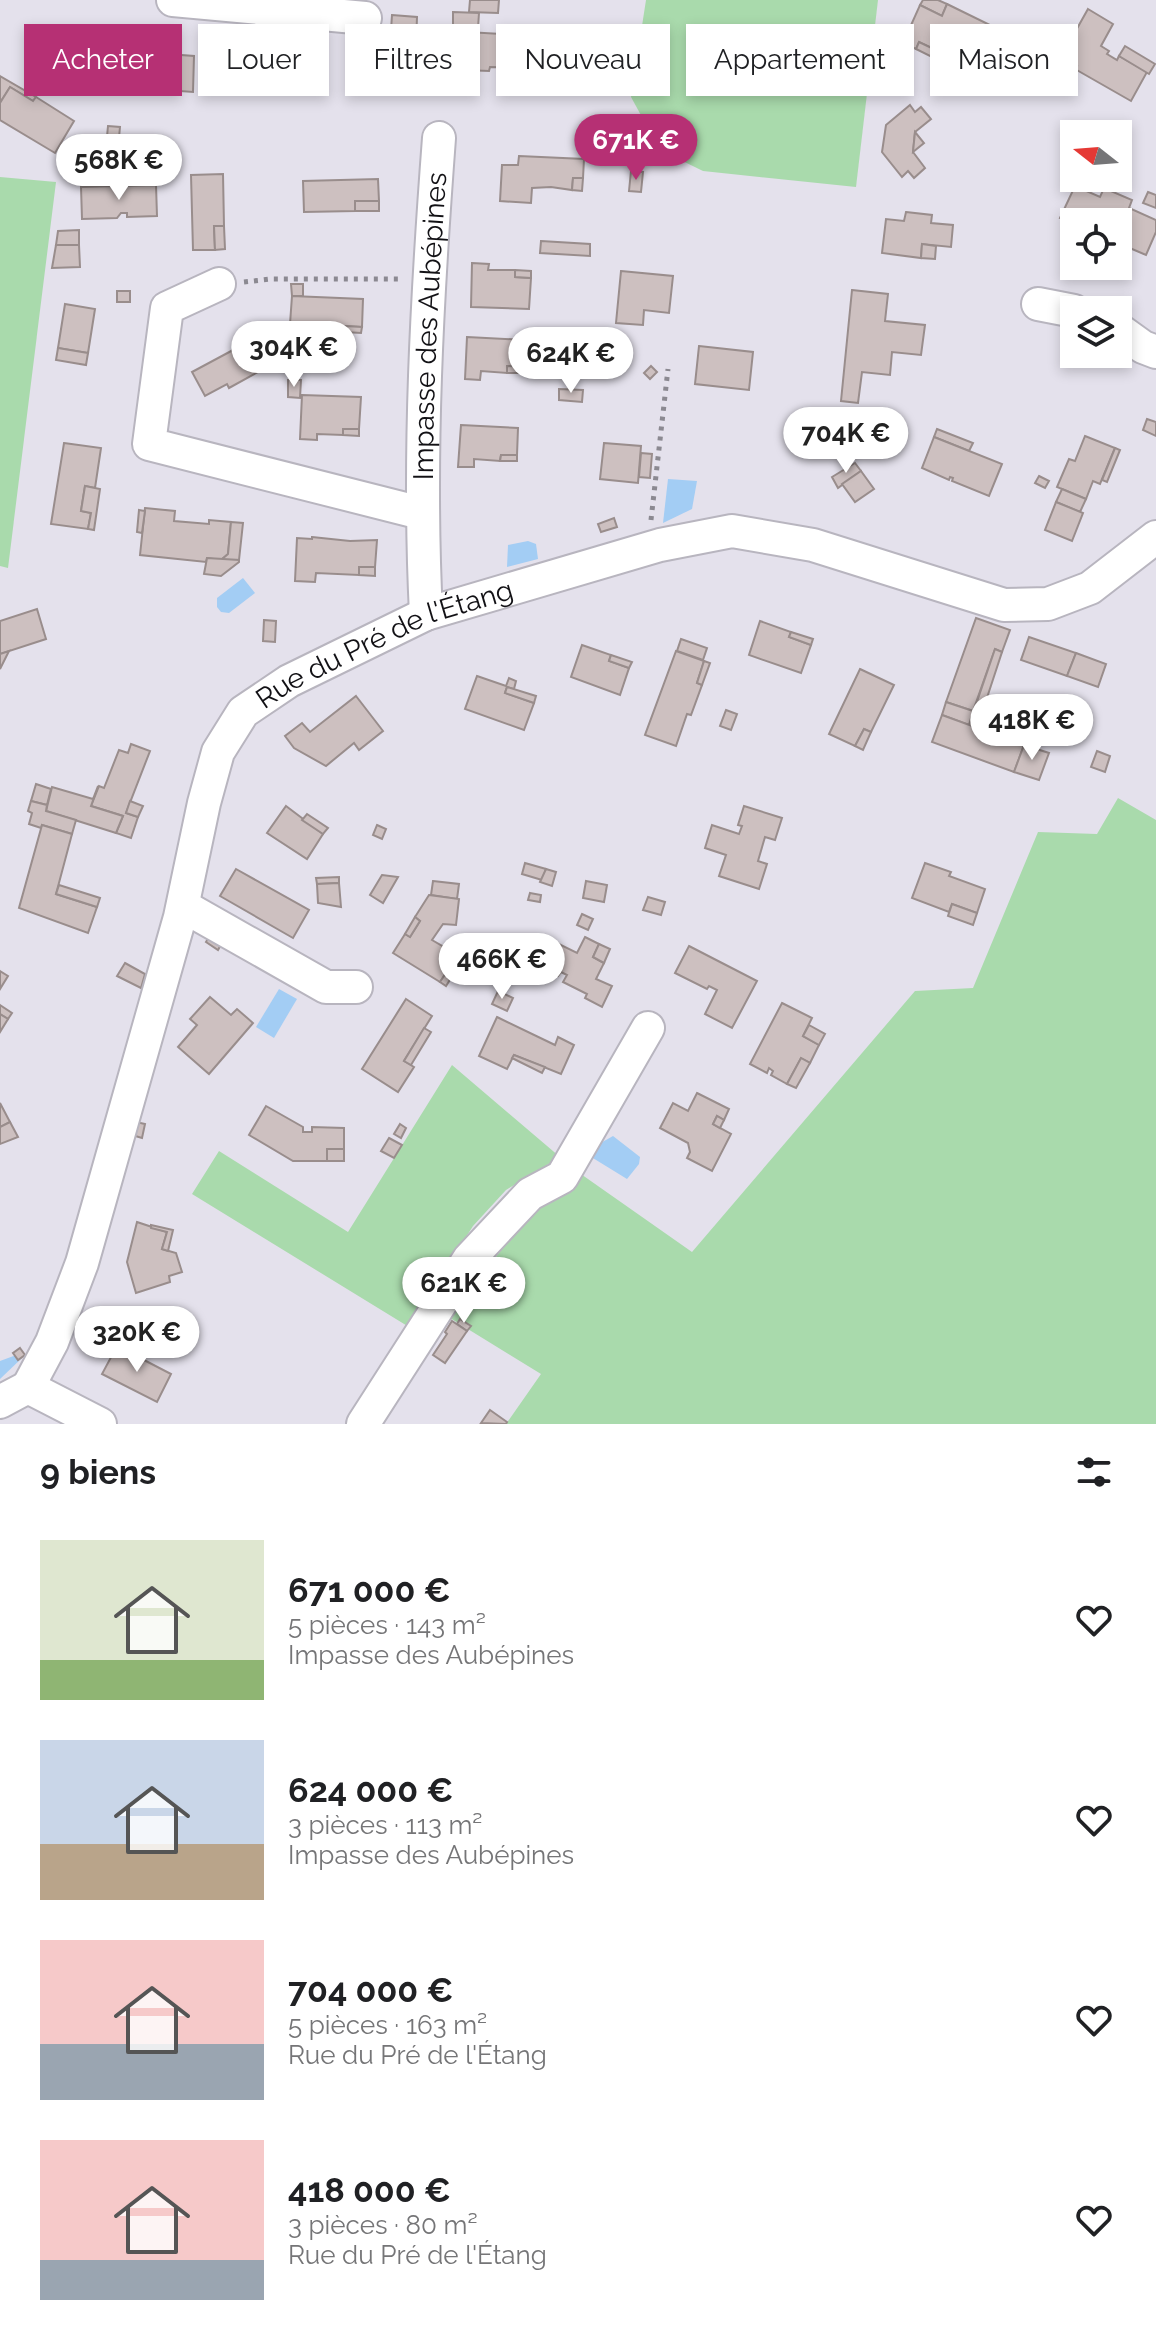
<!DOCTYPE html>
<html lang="fr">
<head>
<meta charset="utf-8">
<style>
  :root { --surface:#fff; --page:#f6f6f6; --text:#202124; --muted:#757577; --accent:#b63074 }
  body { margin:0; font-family:Raleway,sans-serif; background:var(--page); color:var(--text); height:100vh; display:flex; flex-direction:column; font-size:30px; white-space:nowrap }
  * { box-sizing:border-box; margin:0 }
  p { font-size:26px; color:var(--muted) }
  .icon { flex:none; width:44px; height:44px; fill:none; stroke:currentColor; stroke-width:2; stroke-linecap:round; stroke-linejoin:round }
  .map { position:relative; height:1424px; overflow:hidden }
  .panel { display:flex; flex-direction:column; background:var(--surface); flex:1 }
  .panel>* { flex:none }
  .hud { position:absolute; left:24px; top:24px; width:1108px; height:72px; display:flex; gap:16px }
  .needle { width:52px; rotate:287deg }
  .fabs { position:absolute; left:1060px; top:120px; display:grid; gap:16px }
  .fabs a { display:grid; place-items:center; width:72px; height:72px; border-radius:0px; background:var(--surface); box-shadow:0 4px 12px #0003; font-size:40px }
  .price { position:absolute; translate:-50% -68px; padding:0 18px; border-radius:28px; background:#fff; color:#222; font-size:26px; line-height:52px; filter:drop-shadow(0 2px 4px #0008) }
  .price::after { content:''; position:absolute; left:50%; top:48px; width:24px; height:18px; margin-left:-12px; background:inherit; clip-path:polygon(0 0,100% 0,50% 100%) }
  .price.active { background:var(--accent); color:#fff }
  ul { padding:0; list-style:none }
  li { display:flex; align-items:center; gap:24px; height:200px; padding:0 40px }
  li span { display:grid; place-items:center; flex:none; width:224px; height:160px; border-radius:0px; color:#555 }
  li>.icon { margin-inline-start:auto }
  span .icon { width:96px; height:96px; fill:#fffc; stroke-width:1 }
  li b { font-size:34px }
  h2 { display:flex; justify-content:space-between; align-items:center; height:96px; padding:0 40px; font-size:34px }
  .pill { padding:0 28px; border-radius:0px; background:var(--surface); box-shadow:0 4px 12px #0003; font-size:28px; line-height:72px }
  .pill.active { background:var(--accent); color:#fff }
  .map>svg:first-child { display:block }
  .green { fill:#a9daac }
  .water { fill:#a3cdf4 }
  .building { fill:#cdc0c0; stroke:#998d8c; stroke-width:2 }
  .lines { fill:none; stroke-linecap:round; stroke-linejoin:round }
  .minor-casing { stroke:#b8b5bf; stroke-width:36 }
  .path { stroke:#8b8991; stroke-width:5; stroke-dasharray:4 6; stroke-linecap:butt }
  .minor { stroke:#fff; stroke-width:32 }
  .labels { text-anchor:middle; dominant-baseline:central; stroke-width:6; stroke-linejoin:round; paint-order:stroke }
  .street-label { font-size:28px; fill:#121115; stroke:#fff }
</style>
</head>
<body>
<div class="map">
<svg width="1156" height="1424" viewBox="0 0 1156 1424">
  <rect width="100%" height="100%" fill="#e4e1ec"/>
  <!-- green -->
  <g class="green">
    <polygon points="646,0 878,0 856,187 703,171 660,150 631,97"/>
    <polygon points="0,177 56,182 8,568 0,566"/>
    <polygon points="1118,798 1156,820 1156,1424 506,1424 541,1374 450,1318 514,1233 578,1172 692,1252 915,991 973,988 1038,832 1097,834"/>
    <polygon points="452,1065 560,1157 506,1190 473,1226 409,1327 192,1194 219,1151 348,1232"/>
  </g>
  <!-- water -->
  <g class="water">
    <polygon points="668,479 697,481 692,509 663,523"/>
    <polygon points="528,541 536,544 538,559 507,567 508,545"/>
    <polygon points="243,578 255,593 229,613 221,612 217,607 217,598"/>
    <polygon points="279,989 297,999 274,1038 256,1027"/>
    <polygon points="613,1136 640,1157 639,1164 627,1179 588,1155 597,1145"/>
    <polygon points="19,1354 22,1358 0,1379 0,1361"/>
  </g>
  <!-- building -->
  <g class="building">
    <polygon points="470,0 499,0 498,13 469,12"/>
    <polygon points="923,0 938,0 947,4 942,16 920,5"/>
    <polygon points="947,4 994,27 988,42 976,36 971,48 982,53 975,68 919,42 916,49 903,43 920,5 942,16"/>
    <polygon points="1088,9 1113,24 1101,46 1109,51 1107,54 1117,60 1119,56 1147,72 1131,101 1075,69 1077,66 1061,57"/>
    <polygon points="453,12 479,13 478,28 453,26"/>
    <polygon points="392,15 417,17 416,46 390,45"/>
    <polygon points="994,27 999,29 992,44 988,42"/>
    <polygon points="467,32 535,36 569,58 551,86 524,68 490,67 489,71 465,70"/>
    <polygon points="976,36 981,38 975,50 971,48"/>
    <polygon points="919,42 938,51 934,58 916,49"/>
    <polygon points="1125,46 1155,64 1149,74 1119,56"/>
    <polygon points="141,52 194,56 193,92 139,88"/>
    <polygon points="982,53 987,55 980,70 975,68"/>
    <polygon points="569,58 576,62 558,90 551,86"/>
    <polygon points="0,76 36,97 33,101 10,87 0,103"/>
    <polygon points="10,87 33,101 36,97 74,121 55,153 0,120 0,103"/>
    <polygon points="910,105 915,112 921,107 931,119 915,132 913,152 925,168 914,178 908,171 902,177 882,152 886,125"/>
    <polygon points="108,126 120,127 118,148 106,147"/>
    <polygon points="915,132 924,143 913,152"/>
    <polygon points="519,156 584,159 583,178 573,178 572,190 551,187 532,188 531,203 500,201 502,165 518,165"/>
    <polygon points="631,171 643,172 641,192 629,191"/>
    <polygon points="223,174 224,226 214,226 215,250 193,250 191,175"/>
    <polygon points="573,178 583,178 582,191 572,190"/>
    <polygon points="378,179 379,201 355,201 355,211 304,212 303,181"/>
    <polygon points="156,185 157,216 127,217 127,213 121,213 117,218 82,219 81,187"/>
    <polygon points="1075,186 1100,197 1104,188 1132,200 1129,208 1156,220 1156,232 1146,255 1118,243 1118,222 1102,222 1092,217 1090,222 1074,222 1074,224 1060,218"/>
    <polygon points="1148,192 1156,195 1156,208 1143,203"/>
    <rect x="355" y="201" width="24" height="10"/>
    <polygon points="906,212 932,215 931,223 953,225 951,247 922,244 921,258 882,253 886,219 904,221"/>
    <polygon points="214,226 224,226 225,249 215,250"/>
    <polygon points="79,230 79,245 56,245 58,231"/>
    <polygon points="541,241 590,244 590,256 540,253"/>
    <polygon points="922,244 936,246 935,259 921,258"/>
    <polygon points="56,245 79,245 80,267 52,268"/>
    <polygon points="472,263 489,264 488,270 515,270 515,277 531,278 529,309 471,307"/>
    <polygon points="515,270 531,271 531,278 515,277"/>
    <polygon points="621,271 673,276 669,313 644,310 643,325 616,323"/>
    <polygon points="291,284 303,284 303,296 292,296"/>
    <polygon points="852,290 888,294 885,321 925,325 921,355 892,352 890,375 862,372 858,403 841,401"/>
    <rect x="117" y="291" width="13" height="11"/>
    <polygon points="292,296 363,299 362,327 345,326 345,332 318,331 318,339 289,338"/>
    <polygon points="65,304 95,309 88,353 58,348"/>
    <polygon points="251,324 275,330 267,367 229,388 227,384 205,396 192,372 248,342"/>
    <polygon points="345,326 362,327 361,333 345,332"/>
    <polygon points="467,337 525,340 524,367 507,366 507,373 481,371 480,380 465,379"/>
    <polygon points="699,346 753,352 749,390 695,384"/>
    <polygon points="58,348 88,353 86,365 56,360"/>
    <polygon points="277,352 288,353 287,369 273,368"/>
    <polygon points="507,366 524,367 523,373 507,373"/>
    <polygon points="651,366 657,372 650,379 644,373"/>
    <polygon points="288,380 301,380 300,398 288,397"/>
    <polygon points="559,389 583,390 582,402 559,400"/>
    <polygon points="302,395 361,397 359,429 343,429 343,435 317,434 317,440 300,439"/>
    <polygon points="1147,419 1156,422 1156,436 1143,430"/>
    <polygon points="461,425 518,428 517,455 501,455 500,461 474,459 474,467 458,467"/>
    <polygon points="343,429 359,429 359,436 343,435"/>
    <polygon points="937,429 973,443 969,451 934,437"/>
    <polygon points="1085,436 1115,448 1100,484 1093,481 1086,499 1057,487 1069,459 1075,461"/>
    <polygon points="934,437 1002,464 989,496 952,481 953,478 950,477 949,480 922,468"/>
    <polygon points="64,443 101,448 95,488 85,486 81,511 91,513 88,529 51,524"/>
    <polygon points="604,443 641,446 638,483 600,479"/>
    <polygon points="1115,448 1120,450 1107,482 1102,480"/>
    <polygon points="641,453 652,454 650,478 639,477"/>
    <polygon points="501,455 517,455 517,461 500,461"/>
    <polygon points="855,463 861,471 838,488 832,477"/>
    <polygon points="861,471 874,489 855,502 842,484"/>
    <polygon points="1039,476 1049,481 1045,488 1035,483"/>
    <polygon points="85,486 100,489 94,530 88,529 91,513 81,511"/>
    <polygon points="1062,489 1086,499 1080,512 1056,502"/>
    <polygon points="1056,502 1083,513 1072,541 1045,530"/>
    <polygon points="145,508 175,511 174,521 209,524 209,520 231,522 228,554 221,560 207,558 206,562 140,555"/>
    <polygon points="139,510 145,511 142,533 137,532"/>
    <polygon points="614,518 617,527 601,532 598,524"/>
    <polygon points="231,522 243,523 239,560 221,560 228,554"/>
    <polygon points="312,537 350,541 377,540 375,567 359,567 359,575 316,573 315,582 295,581 297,538 312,539"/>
    <polygon points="207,558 239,560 239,562 221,576 204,574"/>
    <polygon points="359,567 375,567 375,576 359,575"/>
    <polygon points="37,609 46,639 0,654 0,621"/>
    <polygon points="976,618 1010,630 1002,652 995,649 973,711 946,702"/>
    <polygon points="264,620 276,621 275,642 263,641"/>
    <polygon points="760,621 791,632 789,637 811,645 801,673 749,655"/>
    <polygon points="791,632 813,639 811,645 789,637"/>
    <polygon points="1029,637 1076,653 1067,676 1021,660"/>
    <polygon points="681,639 707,648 703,660 677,651"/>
    <polygon points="582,645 611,655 609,661 629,668 620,695 571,677"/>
    <polygon points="995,649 1002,652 979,722 1026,737 1024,745 969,725"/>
    <polygon points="9,651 0,669 0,654"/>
    <polygon points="676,651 704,661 697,683 702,685 691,715 687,714 676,746 645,735"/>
    <polygon points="1076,653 1106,664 1098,687 1067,676"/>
    <polygon points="611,655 632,662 629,668 609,661"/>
    <polygon points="704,661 710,663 702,685 697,683"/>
    <polygon points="860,669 894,685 871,732 864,729 855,746 829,734"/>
    <polygon points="477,676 506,686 509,678 516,681 514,689 507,687 505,693 534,703 524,730 465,709"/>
    <polygon points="507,687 536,696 534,703 505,693"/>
    <polygon points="356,696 383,731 359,750 354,743 326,766 294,748 285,736 302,723 310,732"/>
    <polygon points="946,702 973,711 969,725 942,715"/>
    <polygon points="726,710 737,714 731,730 720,726"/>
    <polygon points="942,715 1024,745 1014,772 932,742"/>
    <polygon points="864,729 871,732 863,750 855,746"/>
    <polygon points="131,744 150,751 126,813 138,817 131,838 116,833 123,816 91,806 99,786 104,788 119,750 128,753"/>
    <polygon points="1024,745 1049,753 1039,780 1014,772"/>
    <polygon points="1097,751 1110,756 1105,772 1091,767"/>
    <polygon points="36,784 51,789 47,805 31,801"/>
    <polygon points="98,786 91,806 123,816 116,833 46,811 52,787 93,799"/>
    <polygon points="31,801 47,805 46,811 76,820 72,834 42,825 41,828 29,824 32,813 28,811"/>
    <polygon points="130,801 143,806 138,817 126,813"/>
    <polygon points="286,806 323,834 307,859 267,833"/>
    <polygon points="744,806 782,818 775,840 765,837 758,861 767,864 759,889 719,876 726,855 705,848 712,825 739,834 742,826 738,825"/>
    <polygon points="307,814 328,828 323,834 302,820"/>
    <polygon points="42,825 72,834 56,894 97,907 88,933 19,908"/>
    <polygon points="377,825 386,829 382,839 373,835"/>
    <polygon points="525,863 546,869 542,880 522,874"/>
    <polygon points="925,863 951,872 949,876 985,889 977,913 952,904 949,912 912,898"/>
    <polygon points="236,869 309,910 293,938 220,896"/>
    <polygon points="546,869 556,872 552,886 540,882"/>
    <polygon points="382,875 398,877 383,903 370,895"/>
    <polygon points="339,877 339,883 317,884 316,878"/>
    <polygon points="433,881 459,884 457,899 431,895"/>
    <polygon points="586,881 607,885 604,902 583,898"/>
    <polygon points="339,883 341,907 318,903 317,884"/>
    <polygon points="59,885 100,898 97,907 56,894"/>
    <polygon points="530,893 541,895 540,902 528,900"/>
    <polygon points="429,895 459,899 456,925 443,924 432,940 449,950 452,964 440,982 393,953 405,934 410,937 420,921 415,917"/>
    <polygon points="648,897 665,902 661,915 643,910"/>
    <polygon points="952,904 977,913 973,925 948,916"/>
    <polygon points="582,914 593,919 588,930 577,925"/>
    <polygon points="415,917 420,921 410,937 405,934"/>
    <polygon points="211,934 223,941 218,950 206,942"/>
    <polygon points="585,937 599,944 593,957 604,963 596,979 612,986 602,1007 585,998 587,994 563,982 567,975 561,972 558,976 539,967 551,940 577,953"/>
    <polygon points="599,944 610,949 604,963 593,957"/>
    <polygon points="689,946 757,981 732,1028 705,1014 717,990 709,986 707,989 675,973"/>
    <polygon points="449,950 463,959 446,986 440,982 452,964"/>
    <polygon points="125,963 145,974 141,988 117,976"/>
    <polygon points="0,971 8,976 0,989"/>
    <polygon points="498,991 513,998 507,1011 492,1004"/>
    <polygon points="210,997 231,1015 237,1009 253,1023 209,1074 178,1047 197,1025 190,1019"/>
    <polygon points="406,999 432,1016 404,1061 414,1067 398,1092 362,1069"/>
    <polygon points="782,1003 812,1018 803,1036 819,1045 810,1063 801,1058 787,1084 771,1075 773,1071 769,1068 767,1073 750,1064"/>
    <polygon points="0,1005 12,1013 8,1019 0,1014"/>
    <polygon points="0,1014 8,1019 0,1032"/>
    <polygon points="497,1017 555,1045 558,1037 574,1045 561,1074 514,1055 507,1069 479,1056"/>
    <polygon points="809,1025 825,1034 819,1045 803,1036"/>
    <polygon points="424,1028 431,1032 411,1065 404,1061"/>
    <polygon points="514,1055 545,1067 542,1073 512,1058"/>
    <polygon points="801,1058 810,1063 796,1088 787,1084"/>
    <polygon points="697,1093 729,1109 724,1120 717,1116 713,1124 731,1134 712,1171 687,1158 690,1152 688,1143 660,1128 673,1103 688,1111"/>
    <polygon points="0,1103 10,1122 0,1127"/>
    <polygon points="266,1106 303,1127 303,1132 312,1132 312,1127 344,1128 344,1149 327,1149 327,1161 293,1161 249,1135"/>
    <polygon points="717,1116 724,1120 720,1128 713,1124"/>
    <polygon points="10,1122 18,1137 0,1144 0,1127"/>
    <polygon points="136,1122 145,1124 142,1138 132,1135"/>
    <polygon points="400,1124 406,1128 401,1138 394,1134"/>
    <polygon points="389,1138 402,1145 394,1158 381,1151"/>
    <rect x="327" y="1149" width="17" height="12"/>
    <polygon points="137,1222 167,1232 162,1249 176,1253 182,1272 169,1276 170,1282 136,1293 127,1262"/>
    <polygon points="151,1225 173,1230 168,1251 162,1249 167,1232 151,1228"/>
    <polygon points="460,1319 471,1326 467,1331 457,1324"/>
    <polygon points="452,1321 467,1331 445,1363 433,1355 447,1334 445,1332"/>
    <polygon points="117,1346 171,1374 157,1402 102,1374"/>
    <polygon points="20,1348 25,1355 18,1360 13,1353"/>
    <polygon points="490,1410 507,1422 506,1424 481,1423"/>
  </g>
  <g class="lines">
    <defs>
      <g id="minor">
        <polyline points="173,0 365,18"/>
        <polyline points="219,284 167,308 149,444 421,513"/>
        <polyline points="1038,304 1074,311"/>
        <polyline points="1118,329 1143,347 1156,352"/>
        <path id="s1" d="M426,614c-8,-159 1,-317 13,-476"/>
        <polyline points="183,906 326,987 356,987"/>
        <path id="s2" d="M28,1387l24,-45 30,-79 98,-346 24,-114 14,-51 25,-40 46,-31 137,-67 234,-69 72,-14 81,14 191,60 44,-1 42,-16 66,-51"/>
        <polyline points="0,1402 28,1387 100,1424"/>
        <polyline points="363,1424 469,1259 530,1194 562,1177 648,1028"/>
      </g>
    </defs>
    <!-- minor casing -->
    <use href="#minor" class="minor-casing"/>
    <!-- path -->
    <g class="path">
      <polyline points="244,282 271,279 402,279"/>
      <polyline points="651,520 668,369"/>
    </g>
    <!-- minor -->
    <use href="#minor" class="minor"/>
  </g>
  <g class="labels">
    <!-- street labels -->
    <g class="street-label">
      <text stroke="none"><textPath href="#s1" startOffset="288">Impasse des Aubépines</textPath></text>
      <text stroke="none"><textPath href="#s2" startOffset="870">Rue du Pré de l'Étang</textPath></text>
    </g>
  </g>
</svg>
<div class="fabs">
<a><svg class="needle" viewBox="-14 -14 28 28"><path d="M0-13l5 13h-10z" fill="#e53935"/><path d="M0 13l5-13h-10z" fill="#757577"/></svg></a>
<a><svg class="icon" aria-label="locate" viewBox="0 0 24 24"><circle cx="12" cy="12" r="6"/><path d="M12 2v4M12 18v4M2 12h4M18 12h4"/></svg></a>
<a><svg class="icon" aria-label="layers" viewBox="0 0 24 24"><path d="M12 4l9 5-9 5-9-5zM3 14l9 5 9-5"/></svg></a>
</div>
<b class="price active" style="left:636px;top:182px">671K €</b>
<b class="price" style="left:119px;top:202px">568K €</b>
<b class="price" style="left:294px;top:389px">304K €</b>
<b class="price" style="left:571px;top:395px">624K €</b>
<b class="price" style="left:846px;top:475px">704K €</b>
<b class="price" style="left:1032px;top:762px">418K €</b>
<b class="price" style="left:502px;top:1001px">466K €</b>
<b class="price" style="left:464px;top:1325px">621K €</b>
<b class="price" style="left:137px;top:1374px">320K €</b>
<div class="hud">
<a class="pill active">Acheter</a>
<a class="pill">Louer</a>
<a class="pill">Filtres</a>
<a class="pill">Nouveau</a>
<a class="pill">Appartement</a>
<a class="pill">Maison</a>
</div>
</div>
<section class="panel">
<h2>9 biens<svg class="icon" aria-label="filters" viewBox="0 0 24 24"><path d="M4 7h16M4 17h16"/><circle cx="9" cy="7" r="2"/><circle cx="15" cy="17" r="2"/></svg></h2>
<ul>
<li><span style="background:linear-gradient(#dfe7d0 75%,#8fb573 0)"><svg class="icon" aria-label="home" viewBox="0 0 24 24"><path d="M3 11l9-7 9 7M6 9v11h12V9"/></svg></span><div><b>671 000 €</b><p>5 pièces · 143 m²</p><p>Impasse des Aubépines</p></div><svg class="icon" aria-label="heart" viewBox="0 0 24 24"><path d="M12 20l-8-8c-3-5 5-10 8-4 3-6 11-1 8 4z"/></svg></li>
<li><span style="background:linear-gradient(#c9d6e8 65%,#b9a48a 0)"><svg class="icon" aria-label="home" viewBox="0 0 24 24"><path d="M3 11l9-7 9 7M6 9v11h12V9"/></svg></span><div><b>624 000 €</b><p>3 pièces · 113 m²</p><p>Impasse des Aubépines</p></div><svg class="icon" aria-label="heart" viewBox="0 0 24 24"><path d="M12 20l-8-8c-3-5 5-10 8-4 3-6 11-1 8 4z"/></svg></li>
<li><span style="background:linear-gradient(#f6c9c9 65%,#9aa5b1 0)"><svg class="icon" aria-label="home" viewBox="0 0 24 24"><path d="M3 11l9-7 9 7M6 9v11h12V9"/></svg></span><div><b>704 000 €</b><p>5 pièces · 163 m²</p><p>Rue du Pré de l'Étang</p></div><svg class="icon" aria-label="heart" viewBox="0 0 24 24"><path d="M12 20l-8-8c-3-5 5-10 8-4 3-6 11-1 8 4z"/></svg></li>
<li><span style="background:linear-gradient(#f6c9c9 75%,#9aa5b1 0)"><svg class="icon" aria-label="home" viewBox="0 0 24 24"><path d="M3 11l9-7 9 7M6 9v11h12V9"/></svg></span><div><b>418 000 €</b><p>3 pièces · 80 m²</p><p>Rue du Pré de l'Étang</p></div><svg class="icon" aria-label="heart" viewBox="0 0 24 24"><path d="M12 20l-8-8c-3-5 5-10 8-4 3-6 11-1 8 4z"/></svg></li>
</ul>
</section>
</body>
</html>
